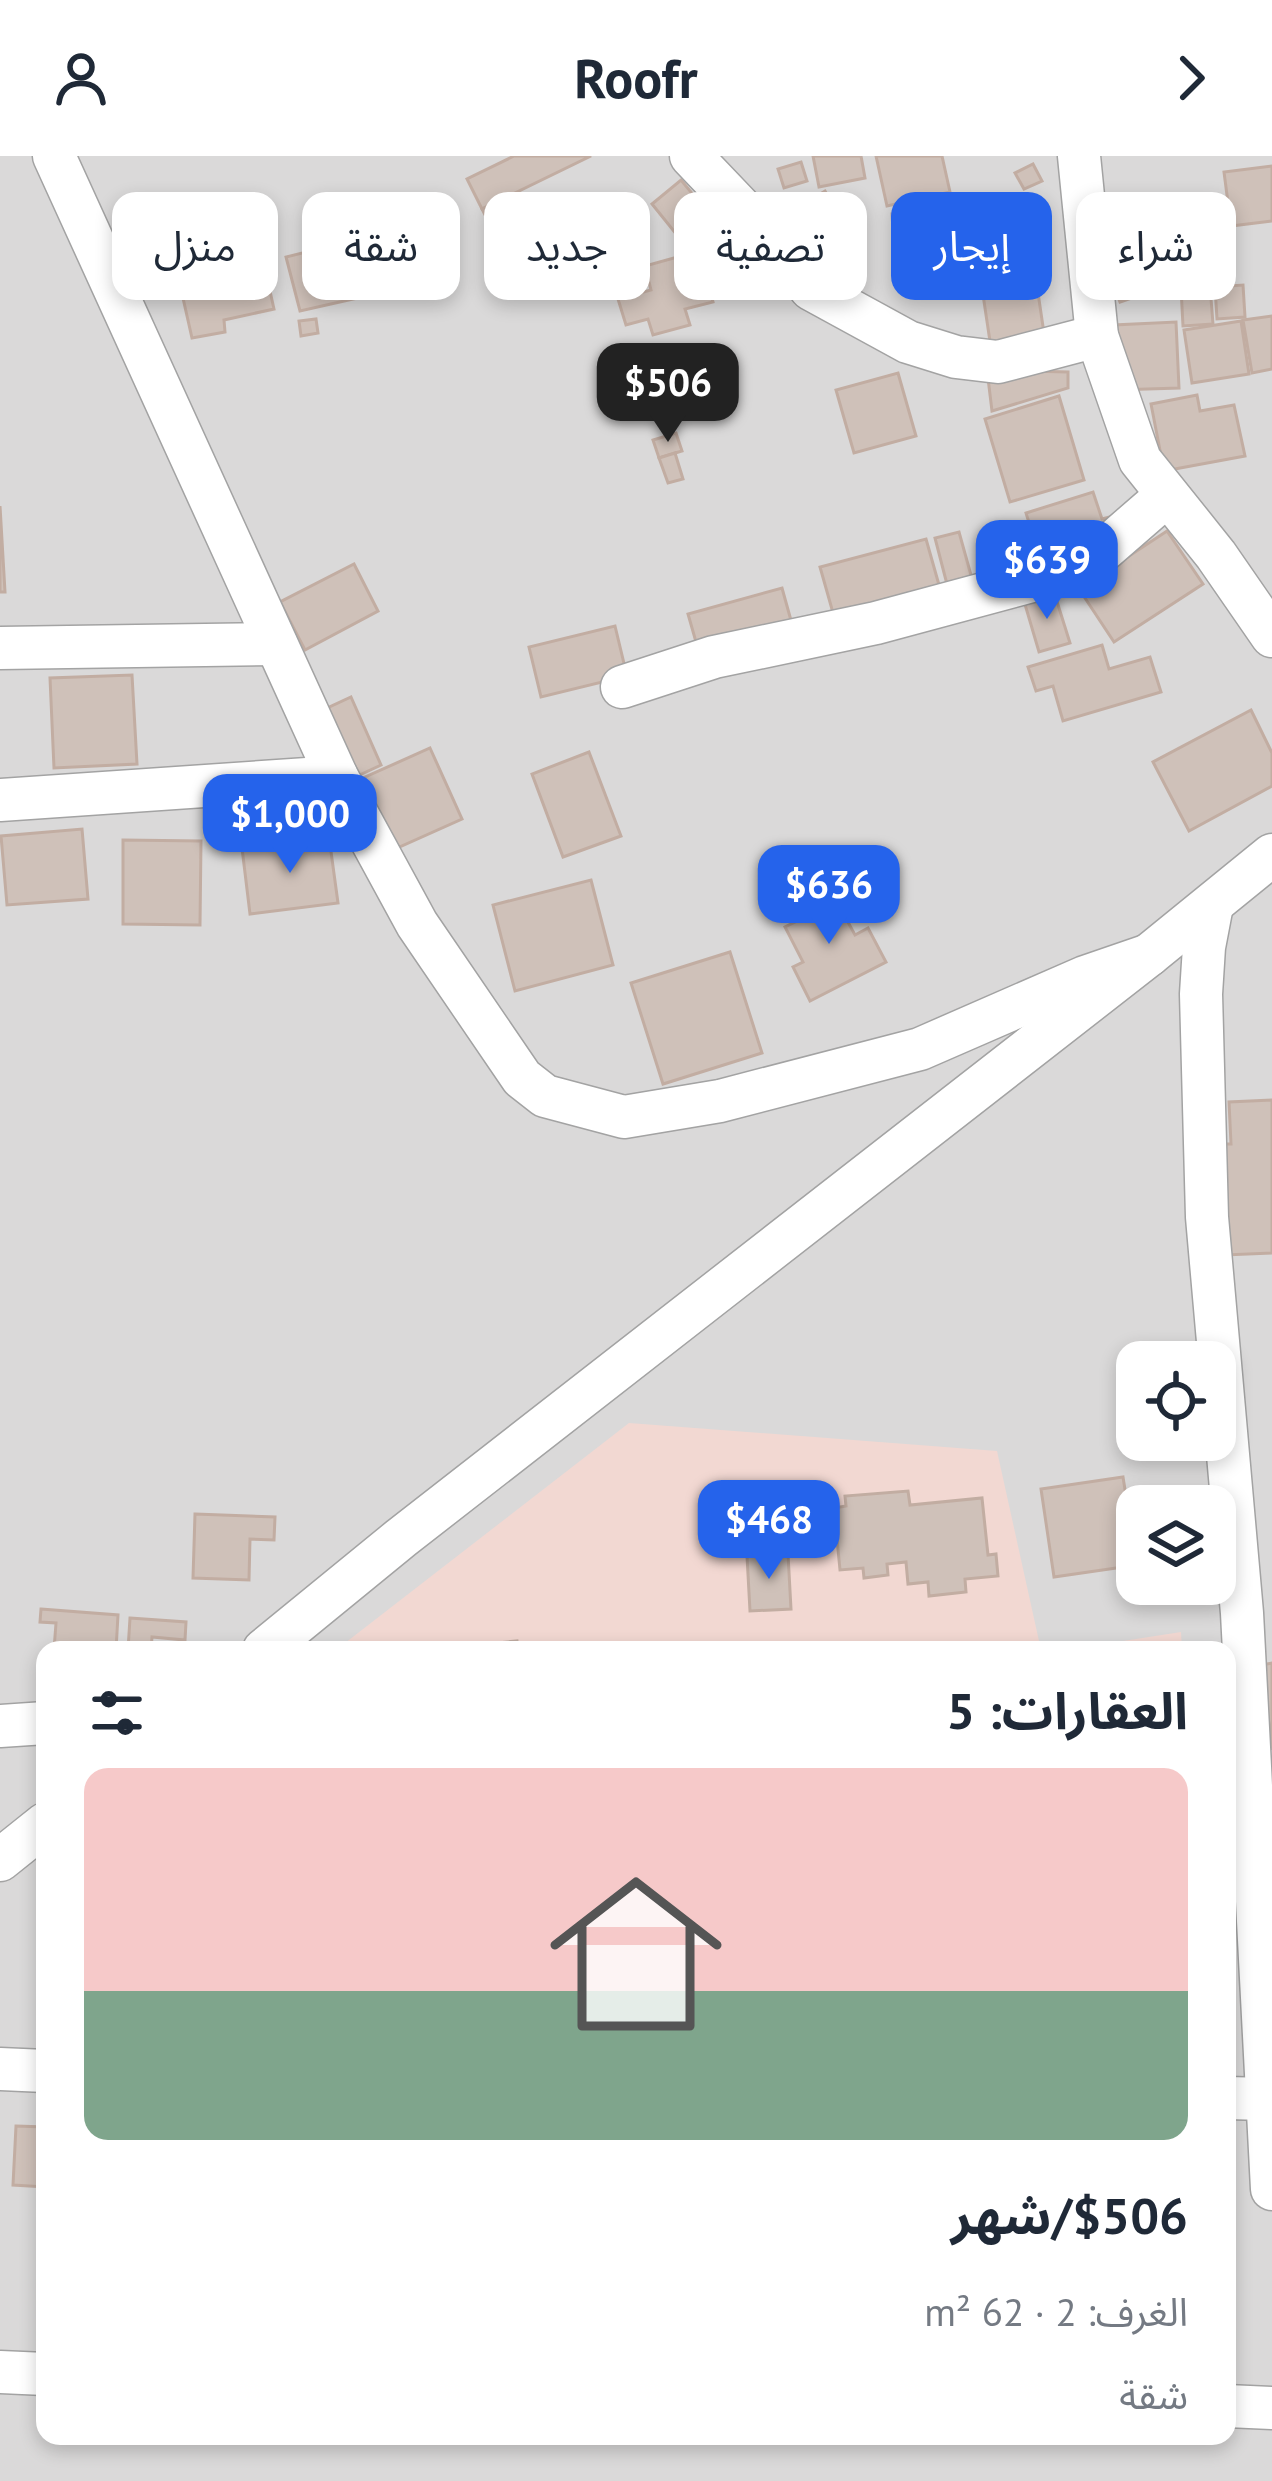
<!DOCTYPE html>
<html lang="ar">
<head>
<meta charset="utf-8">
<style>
  :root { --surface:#fff; --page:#f6f6f7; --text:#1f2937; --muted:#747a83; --line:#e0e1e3; --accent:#2563eb }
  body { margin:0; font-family:"PT Sans","Noto Sans Arabic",sans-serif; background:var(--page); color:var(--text); direction:rtl; height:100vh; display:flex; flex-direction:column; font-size:45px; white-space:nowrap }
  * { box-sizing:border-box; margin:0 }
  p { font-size:39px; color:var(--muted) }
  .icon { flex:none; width:66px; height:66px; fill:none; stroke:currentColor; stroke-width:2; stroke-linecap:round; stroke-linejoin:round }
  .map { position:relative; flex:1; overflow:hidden; direction:ltr }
  .sheet { position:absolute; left:36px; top:1485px; width:1200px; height:804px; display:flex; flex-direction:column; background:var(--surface); border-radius:24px; box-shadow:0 6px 18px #0003; direction:rtl }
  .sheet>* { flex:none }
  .guide { position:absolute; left:36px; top:36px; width:1200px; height:108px; direction:rtl; display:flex; gap:24px }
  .tools { position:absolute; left:1116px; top:1185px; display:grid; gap:24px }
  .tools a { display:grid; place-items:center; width:120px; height:120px; border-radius:24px; background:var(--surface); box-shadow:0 6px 18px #0003; font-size:60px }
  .price { position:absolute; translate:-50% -102px; padding:0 27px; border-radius:24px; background:var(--accent); color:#fff; font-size:39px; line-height:78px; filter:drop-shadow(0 3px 6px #0008) }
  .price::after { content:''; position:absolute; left:50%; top:72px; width:36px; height:27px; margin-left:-18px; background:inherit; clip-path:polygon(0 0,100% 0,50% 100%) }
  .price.current { background:#222; color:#fff }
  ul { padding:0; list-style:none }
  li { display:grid; align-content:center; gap:24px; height:636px; padding:0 48px }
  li+li { border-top:3px solid var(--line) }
  li span { display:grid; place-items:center; height:372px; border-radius:24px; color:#555 }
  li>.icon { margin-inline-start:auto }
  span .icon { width:216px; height:216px; fill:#fffc; stroke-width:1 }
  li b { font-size:51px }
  h2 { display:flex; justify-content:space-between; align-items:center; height:144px; padding:0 48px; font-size:51px }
  .tag { padding:0 42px; border-radius:24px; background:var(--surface); box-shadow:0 6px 18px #0003; font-size:42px; line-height:108px }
  .tag.current { background:var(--accent); color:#fff }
  header { display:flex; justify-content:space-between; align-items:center; height:156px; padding:0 48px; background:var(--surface); font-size:54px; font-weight:700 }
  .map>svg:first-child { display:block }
  .residential { fill:#dad9d9; fill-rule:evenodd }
  .military { fill:#f2d8d2 }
  .building { fill:#cfc1b9; stroke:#c2ada2; stroke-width:3 }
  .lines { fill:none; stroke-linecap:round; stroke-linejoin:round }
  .minor-casing { stroke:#a3a3a3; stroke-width:45 }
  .minor { stroke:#fff; stroke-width:42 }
</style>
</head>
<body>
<header><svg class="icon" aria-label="forward" viewBox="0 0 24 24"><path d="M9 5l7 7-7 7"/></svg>Roofr<svg class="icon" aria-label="person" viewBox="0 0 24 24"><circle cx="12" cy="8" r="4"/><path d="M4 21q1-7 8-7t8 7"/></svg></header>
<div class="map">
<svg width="1272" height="2325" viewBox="0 0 1272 2325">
  <rect width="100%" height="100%" fill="#efe9e1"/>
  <!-- residential -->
  <path class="residential" d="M0,0h1272v2325h-1272zM1137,1206h78v78h-78zM1137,1350h78v78h-78zM45,1494h1182v786h-1182z"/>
  <!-- military -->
  <g class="military">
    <polygon points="629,1267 997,1295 1041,1494 336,1494"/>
    <polygon points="1181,1476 1182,1494 1065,1494"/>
  </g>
  <!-- building -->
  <g class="building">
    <polygon points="514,0 591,0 482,53 467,23"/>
    <polygon points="813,0 861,0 865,22 819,31"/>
    <polygon points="876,0 942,0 950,36 887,50"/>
    <polygon points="801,6 807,25 784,32 778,13"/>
    <polygon points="1033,8 1042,25 1024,33 1015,17"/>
    <polygon points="1272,10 1272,65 1231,70 1224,16"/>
    <polygon points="681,24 719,70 689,94 652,48"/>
    <polygon points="825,35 855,86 804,116 774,66"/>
    <polygon points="510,40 527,75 500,88 482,53"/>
    <polygon points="373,54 378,74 360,78 356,58"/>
    <polygon points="958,54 962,102 895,107 892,58"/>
    <polygon points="247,71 253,97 261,95 274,153 224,164 225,176 192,182 183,142 194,139 184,93 219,86 217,78"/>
    <polygon points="385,77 386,85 396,83 402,108 410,106 415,129 300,155 286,101 346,86 348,94 367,90 365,81"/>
    <polygon points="1030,83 1045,184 991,192 976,92"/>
    <polygon points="1225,93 1228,126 1180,129 1178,97"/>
    <polygon points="699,95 713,146 685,153 690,169 653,179 648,163 626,169 618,143 651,134 645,110"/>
    <polygon points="1175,103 1176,135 1154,136 1152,104"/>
    <polygon points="1139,118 1146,137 1120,146 1113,127"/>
    <polygon points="1243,129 1245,161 1217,163 1215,131"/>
    <polygon points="1210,130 1213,168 1183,170 1181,132"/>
    <polygon points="1272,160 1272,213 1252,217 1243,164"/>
    <polygon points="316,163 318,177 301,180 299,165"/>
    <polygon points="1241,165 1249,218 1192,227 1184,174"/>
    <polygon points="1176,166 1179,232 1116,234 1114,169"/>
    <polygon points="987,214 1068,216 1068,232 992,255"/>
    <polygon points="898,217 916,280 854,297 836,234"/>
    <polygon points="1197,239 1200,255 1234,249 1245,300 1164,315 1151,248"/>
    <polygon points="1059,240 1084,324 1010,346 985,263"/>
    <polygon points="676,277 682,295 659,302 653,284"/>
    <polygon points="675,297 683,323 668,327 659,302"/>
    <polygon points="1093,336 1102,363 1117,359 1121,371 1038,396 1026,357"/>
    <polygon points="0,350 5,436 0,436"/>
    <polygon points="1167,375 1203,428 1114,486 1079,433"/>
    <polygon points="959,376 974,430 949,436 935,382"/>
    <polygon points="926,383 941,436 835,464 820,411"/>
    <polygon points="354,408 378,455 305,494 280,446"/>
    <polygon points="782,432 792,468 698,493 688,458"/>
    <polygon points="1054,436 1070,487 1039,496 1024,445"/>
    <polygon points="615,470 627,520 541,541 529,491"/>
    <polygon points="1102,489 1109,513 1150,501 1161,536 1063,565 1053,530 1036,535 1028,511"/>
    <polygon points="132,519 137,608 54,612 50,522"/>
    <polygon points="351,541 381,609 353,622 323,554"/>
    <polygon points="1251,554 1272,597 1272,630 1189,675 1153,606"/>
    <polygon points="430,592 462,663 386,697 354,626"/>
    <polygon points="589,596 621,680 563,701 532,618"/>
    <polygon points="82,673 88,743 7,749 1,680"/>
    <polygon points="329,681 338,747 250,758 242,692"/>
    <polygon points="123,684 201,685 200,769 123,768"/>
    <polygon points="591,724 613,809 515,835 493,749"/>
    <polygon points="817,736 824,751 836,744 855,779 868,772 886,806 810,845 793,811 803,806 785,771 795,766 788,751"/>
    <polygon points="730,796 762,897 663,928 631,827"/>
    <polygon points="1272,944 1272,1097 1225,1099 1218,988 1231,988 1229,946"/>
    <polygon points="1123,1321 1137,1409 1054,1421 1041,1333"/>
    <polygon points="908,1335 910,1349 982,1342 988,1399 996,1398 998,1420 965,1423 966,1436 929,1440 928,1426 908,1428 906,1406 887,1408 888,1419 864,1422 863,1412 840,1414 834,1352 846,1350 845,1340"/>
    <polygon points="195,1358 275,1361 274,1384 250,1383 249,1424 193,1422"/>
    <polygon points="788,1398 791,1453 750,1455 747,1400"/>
    <polygon points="41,1453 118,1459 116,1494 54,1494 56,1467 40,1466"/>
    <polygon points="130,1462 186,1466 185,1484 152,1481 151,1494 128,1494"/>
    <polygon points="517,1485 518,1494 477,1494 476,1489"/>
    <polygon points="1272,1507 1272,1594 1262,1509"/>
    <polygon points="16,1970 45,1971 45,2031 13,2029"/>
  </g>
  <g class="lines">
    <defs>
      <g id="minor">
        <polyline points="54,0 337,621 417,768 522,922 545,940 624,961 720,945 920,893 1085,821 1149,799"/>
        <polyline points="691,0 774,87 811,133 908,186 956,201 998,206 1097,180"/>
        <polyline points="1079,0 1097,180 1140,304 1216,399 1272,480"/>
        <polyline points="0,492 276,488"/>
        <polyline points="622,531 714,501 876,467 1043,422 1105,393 1166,340"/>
        <polyline points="0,644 337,621"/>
        <polyline points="1212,749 1204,791 1201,838 1207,1061 1242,1457 1272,2033"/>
        <polyline points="264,1494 401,1382 1149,799 1272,699"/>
        <polyline points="0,1570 45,1567"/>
        <polyline points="0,1704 45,1668"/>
        <polyline points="0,1913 45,1915"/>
        <polyline points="1227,1942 1266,1943"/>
        <polyline points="0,2216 45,2218"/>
        <polyline points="1227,2250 1272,2252"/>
      </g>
    </defs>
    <!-- minor casing -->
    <use href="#minor" class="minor-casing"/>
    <!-- minor -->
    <use href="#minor" class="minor"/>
  </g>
</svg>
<div class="tools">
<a><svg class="icon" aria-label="locate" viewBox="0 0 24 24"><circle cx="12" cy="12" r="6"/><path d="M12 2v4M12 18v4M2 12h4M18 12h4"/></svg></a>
<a><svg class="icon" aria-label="layers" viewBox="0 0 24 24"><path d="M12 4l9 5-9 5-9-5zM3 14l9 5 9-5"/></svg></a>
</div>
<b class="price current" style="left:668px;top:289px">$506</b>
<b class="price" style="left:1047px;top:466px">$639</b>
<b class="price" style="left:290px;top:720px">$1,000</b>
<b class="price" style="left:829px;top:791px">$636</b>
<b class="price" style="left:769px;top:1426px">$468</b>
<div class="guide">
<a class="tag">شراء</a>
<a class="tag current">إيجار</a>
<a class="tag">تصفية</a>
<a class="tag">جديد</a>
<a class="tag">شقة</a>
<a class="tag">منزل</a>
</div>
<section class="sheet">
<h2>العقارات: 5<svg class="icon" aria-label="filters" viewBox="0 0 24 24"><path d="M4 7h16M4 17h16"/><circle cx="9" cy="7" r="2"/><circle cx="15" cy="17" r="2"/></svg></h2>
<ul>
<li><span style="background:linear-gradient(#f6c9c9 60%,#7fa58c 0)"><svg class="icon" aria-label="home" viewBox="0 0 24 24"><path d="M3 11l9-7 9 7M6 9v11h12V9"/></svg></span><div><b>$506/شهر</b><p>الغرف: 2 · 62 m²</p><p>شقة</p></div></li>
</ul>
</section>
</div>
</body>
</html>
